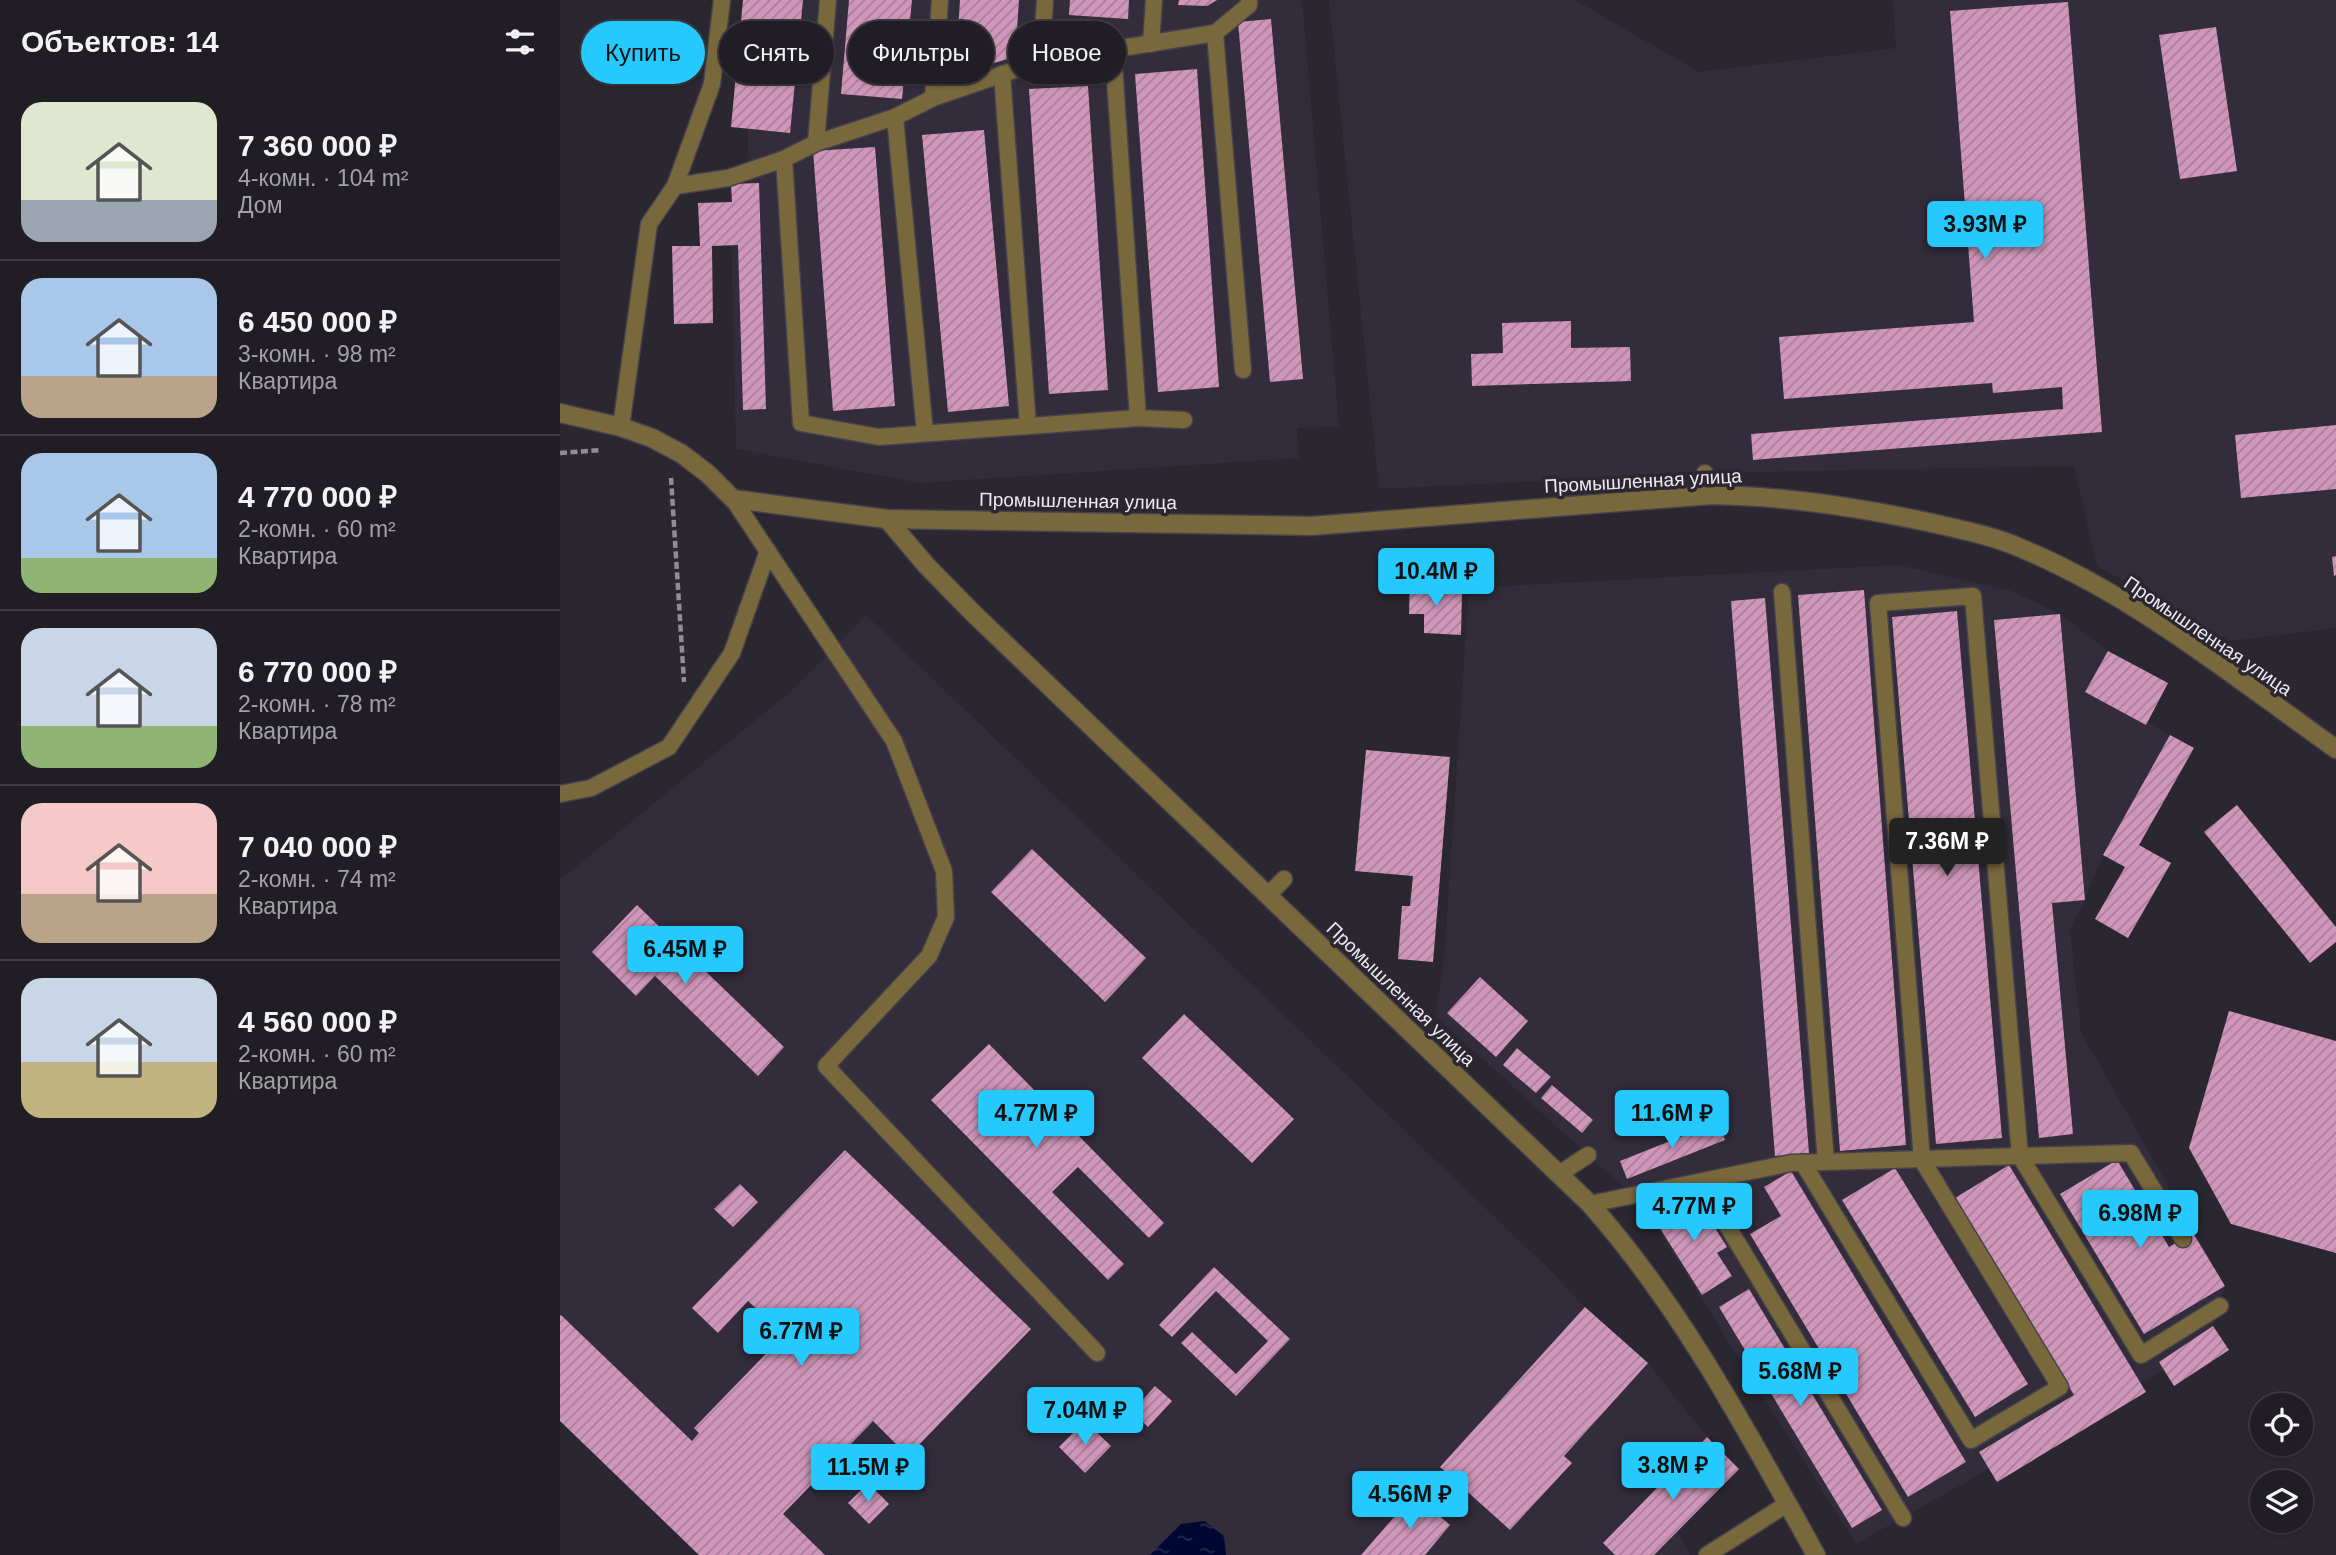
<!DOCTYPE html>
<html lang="ru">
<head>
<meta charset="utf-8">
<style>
  :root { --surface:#201d24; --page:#2d2a31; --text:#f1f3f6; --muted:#a2a2a6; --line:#3d3b41; --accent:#26c9fe }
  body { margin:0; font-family:Helvetica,sans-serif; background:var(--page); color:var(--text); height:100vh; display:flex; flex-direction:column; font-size:26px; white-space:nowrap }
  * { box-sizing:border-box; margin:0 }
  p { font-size:23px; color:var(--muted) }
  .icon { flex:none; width:38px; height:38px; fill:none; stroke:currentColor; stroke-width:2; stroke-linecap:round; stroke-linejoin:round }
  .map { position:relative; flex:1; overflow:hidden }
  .details { display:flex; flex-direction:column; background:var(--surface); width:560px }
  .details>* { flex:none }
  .banner { position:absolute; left:21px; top:21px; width:665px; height:63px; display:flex; gap:14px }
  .buttons { position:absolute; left:1690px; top:1393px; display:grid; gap:14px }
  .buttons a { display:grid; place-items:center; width:63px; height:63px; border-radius:50%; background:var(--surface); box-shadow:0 2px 5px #0004,0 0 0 2px var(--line); font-size:35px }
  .price { position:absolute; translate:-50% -60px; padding:0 16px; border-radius:7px; background:var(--accent); color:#111; font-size:23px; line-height:46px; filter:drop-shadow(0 2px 4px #0008) }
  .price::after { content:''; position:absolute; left:50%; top:42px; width:21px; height:16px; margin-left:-10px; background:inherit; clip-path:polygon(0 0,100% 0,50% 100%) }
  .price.active { background:#222; color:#fff }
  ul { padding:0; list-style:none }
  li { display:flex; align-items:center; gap:21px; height:175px; padding:0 21px }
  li+li { border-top:2px solid var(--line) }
  li span { display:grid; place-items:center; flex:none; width:196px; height:140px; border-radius:21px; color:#555 }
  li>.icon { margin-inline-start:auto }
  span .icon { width:84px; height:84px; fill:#fffc; stroke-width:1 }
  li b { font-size:30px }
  h2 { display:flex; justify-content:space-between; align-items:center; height:84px; padding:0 21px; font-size:30px }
  .tag { padding:0 24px; border-radius:32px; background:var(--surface); box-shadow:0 2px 5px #0004,0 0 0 2px var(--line); font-size:24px; line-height:63px }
  .tag.active { background:var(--accent); color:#111 }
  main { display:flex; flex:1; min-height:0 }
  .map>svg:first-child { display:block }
  .built { fill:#332c3b }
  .water { fill:url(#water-ripples) }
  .building { fill:url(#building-hatch) }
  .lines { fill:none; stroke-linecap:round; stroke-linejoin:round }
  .lane-casing { stroke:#46424b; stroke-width:19 }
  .street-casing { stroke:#46424b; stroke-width:21 }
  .path { stroke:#918d95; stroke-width:4.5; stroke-dasharray:7 3.5; stroke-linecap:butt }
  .lane { stroke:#7a683d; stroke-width:16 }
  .street { stroke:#7a683d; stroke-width:18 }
  .labels { text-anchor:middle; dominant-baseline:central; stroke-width:7; stroke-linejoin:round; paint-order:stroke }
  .street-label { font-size:19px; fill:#ece9ef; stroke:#2b2730 }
</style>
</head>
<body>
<main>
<section class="details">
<h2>Объектов: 14<svg class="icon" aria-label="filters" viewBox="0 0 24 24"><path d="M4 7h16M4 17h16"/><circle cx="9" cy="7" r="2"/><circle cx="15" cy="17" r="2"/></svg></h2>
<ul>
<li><span style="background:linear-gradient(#dfe7d0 70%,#9aa5b1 0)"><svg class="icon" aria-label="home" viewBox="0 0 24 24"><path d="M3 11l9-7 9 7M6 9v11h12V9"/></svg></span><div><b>7 360 000 ₽</b><p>4-комн. · 104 m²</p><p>Дом</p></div></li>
<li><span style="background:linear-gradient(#a9c7e8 70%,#b9a48a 0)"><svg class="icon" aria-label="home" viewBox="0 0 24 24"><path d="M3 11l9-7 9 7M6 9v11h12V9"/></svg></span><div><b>6 450 000 ₽</b><p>3-комн. · 98 m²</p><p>Квартира</p></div></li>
<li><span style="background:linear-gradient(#a9c7e8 75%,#8fb573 0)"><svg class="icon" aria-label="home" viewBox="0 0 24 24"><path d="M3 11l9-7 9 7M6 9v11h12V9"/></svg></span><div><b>4 770 000 ₽</b><p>2-комн. · 60 m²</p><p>Квартира</p></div></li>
<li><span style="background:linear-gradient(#c9d6e8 70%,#8fb573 0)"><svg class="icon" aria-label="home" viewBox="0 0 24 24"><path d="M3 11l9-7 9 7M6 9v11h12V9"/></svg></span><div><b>6 770 000 ₽</b><p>2-комн. · 78 m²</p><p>Квартира</p></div></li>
<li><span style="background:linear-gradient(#f6c9c9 65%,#b9a48a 0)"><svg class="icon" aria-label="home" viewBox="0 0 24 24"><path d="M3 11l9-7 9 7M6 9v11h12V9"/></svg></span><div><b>7 040 000 ₽</b><p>2-комн. · 74 m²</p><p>Квартира</p></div></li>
<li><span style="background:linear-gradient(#c9d6e8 60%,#c2b280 0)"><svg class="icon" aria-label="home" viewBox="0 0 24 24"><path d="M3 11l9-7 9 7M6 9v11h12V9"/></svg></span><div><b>4 560 000 ₽</b><p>2-комн. · 60 m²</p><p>Квартира</p></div></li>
</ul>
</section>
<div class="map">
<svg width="1776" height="1555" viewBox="0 0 1776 1555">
  <defs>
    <pattern id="water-ripples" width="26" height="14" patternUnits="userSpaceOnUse" patternTransform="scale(1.75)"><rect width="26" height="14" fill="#000832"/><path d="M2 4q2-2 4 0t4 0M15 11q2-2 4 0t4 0" fill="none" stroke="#252c50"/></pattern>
    <pattern id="building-hatch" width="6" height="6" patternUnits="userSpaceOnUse" patternTransform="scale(1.75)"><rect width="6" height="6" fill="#d096b9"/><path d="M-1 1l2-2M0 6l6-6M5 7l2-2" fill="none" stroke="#a77e97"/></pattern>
  </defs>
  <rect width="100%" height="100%" fill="#2b2730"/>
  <!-- built -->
  <g class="built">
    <polygon points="208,0 742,0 779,427 737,428 739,458 360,483 176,449 170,189 189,188 187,107"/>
    <polygon points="769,0 1015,0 1139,72 1336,48 1333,0 1776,0 1776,628 1670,641 1537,566 1514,466 1145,473 819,489"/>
    <polygon points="1338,565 1452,591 1500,614 1548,651 1608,683 1587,722 1634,748 1579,845 1611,863 1568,938 1535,919 1564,867 1543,855 1525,900 1510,929 1521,1032 1665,1286 1653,1326 1669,1350 1614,1386 1604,1370 1581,1383 1586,1392 1429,1469 1296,1544 1090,1217 1058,1182 875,1016 884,960 909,588"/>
    <polygon points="306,615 987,1267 1025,1307 1088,1363 1147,1437 1179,1469 1118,1532 1130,1555 139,1555 0,1421 0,880 230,692"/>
  </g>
  <!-- water -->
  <polygon class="water" points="644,1521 664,1536 666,1555 590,1555 621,1524"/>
  <!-- building -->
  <g class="building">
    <polygon points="183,0 243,0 230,133 171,127"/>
    <polygon points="289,0 352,0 342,99 281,94"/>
    <polygon points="400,0 459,0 455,57 427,65 396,62"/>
    <polygon points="510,0 569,0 568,19 509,15"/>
    <polygon points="619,0 657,0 647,6 618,5"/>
    <polygon points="1508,2 1542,432 1193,460 1191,434 1503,409 1502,387 1433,393 1432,383 1224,399 1219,337 1414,322 1390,11"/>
    <polygon points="711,19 743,379 710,382 678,22"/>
    <polygon points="1656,27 1677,171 1620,179 1599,35"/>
    <polygon points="637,69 659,387 598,392 575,74"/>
    <polygon points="528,86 548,390 489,394 469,89"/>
    <polygon points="424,130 449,406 388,412 362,135"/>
    <polygon points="315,147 335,406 273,411 253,151"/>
    <polygon points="199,183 206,409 183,410 178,245 152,246 153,323 114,324 112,246 140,246 138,203 172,202 171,184"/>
    <polygon points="1011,321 1011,348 1070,347 1071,381 912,386 911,354 943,353 942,323"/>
    <polygon points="1776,425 1776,489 1681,498 1675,435"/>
    <polygon points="1776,556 1776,575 1774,576 1772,557"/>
    <polygon points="850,577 869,577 868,592 902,593 901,635 864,633 864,614 849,614"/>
    <polygon points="1304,590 1346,1145 1280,1151 1238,595"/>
    <polygon points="1205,598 1249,1153 1215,1156 1171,601"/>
    <polygon points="1397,611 1442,1138 1376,1144 1332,617"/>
    <polygon points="1500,614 1525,900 1492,903 1513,1134 1479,1138 1434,620"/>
    <polygon points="1548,651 1608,683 1586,725 1525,692"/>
    <polygon points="1610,735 1634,748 1579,845 1611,863 1568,938 1535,919 1565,867 1543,855"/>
    <polygon points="806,750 890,757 873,962 838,959 842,906 850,906 853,876 795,871"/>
    <polygon points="1677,805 1776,927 1776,942 1750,963 1644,832"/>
    <polygon points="472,849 586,958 545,1002 431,892"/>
    <polygon points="77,905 224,1047 198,1076 95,976 76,996 32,952"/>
    <polygon points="920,977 968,1021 936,1057 887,1013"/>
    <polygon points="1669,1011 1776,1041 1776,1253 1671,1224 1629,1148"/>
    <polygon points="624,1014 734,1119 692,1163 582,1058"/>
    <polygon points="429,1044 604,1223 589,1238 518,1167 492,1192 564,1264 548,1280 371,1100"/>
    <polygon points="957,1048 991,1077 976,1093 943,1065"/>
    <polygon points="992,1085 1033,1120 1022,1133 981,1098"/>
    <polygon points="1158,1122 1165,1140 1067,1179 1060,1161"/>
    <polygon points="285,1150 471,1329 348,1456 313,1421 223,1514 265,1555 139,1555 0,1421 0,1316 1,1315 132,1441 139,1433 134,1428 224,1335 188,1301 158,1333 132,1308"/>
    <polygon points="1557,1160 1609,1247 1633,1233 1665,1286 1584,1334 1500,1194"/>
    <polygon points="1449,1165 1586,1392 1437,1482 1419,1452 1514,1395 1395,1198"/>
    <polygon points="1335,1168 1468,1384 1415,1417 1282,1200"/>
    <polygon points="1231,1171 1406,1462 1348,1497 1190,1234 1221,1216 1204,1187"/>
    <polygon points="180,1184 198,1202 173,1227 154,1209"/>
    <polygon points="1119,1197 1126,1208 1138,1201 1167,1247 1157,1253 1172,1276 1142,1295 1091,1214"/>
    <polygon points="654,1267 730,1339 676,1396 621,1343 632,1332 676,1374 708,1341 656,1291 612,1337 599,1325"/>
    <polygon points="1189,1289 1322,1510 1292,1528 1159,1307"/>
    <polygon points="1025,1307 1088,1363 1004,1456 1012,1463 950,1530 880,1467"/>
    <polygon points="1653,1326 1669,1350 1614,1386 1599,1362"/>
    <polygon points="595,1386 612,1401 588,1427 572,1412"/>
    <polygon points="525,1421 551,1446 525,1473 499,1447"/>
    <polygon points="1147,1437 1179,1469 1094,1555 1055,1555 1043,1543"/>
    <polygon points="308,1483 329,1504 309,1524 288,1503"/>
    <polygon points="854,1494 890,1525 865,1555 801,1555"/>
  </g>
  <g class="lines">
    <defs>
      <g id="lane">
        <polyline points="655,33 689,5 689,0"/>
        <polyline points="591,44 594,0"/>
        <polyline points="553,50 578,418"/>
        <polyline points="481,61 485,0"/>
        <polyline points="442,74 468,426"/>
        <polyline points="373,98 380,0"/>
        <polyline points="335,117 365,433"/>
        <polyline points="256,143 268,0"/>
        <polyline points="224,159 241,423 319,437 578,418 624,420"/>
        <polyline points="115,186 168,178 224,159 256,143 335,117 373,98 481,61 655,33 683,370"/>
        <polyline points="61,427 89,224 115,186 152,84 162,0"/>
        <polyline points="1143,495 1145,473"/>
        <polyline points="173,499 334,741 384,871 386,917 369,956 266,1066 537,1353"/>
        <polyline points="1222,592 1266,1162"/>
        <polyline points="0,794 31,788 109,747 172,653 208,551"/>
        <polyline points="708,895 724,879"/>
        <polyline points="1243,1163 1411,1440 1500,1387 1362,1160 1318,603 1413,596 1460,1156 1571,1153 1623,1239"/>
        <polyline points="999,1174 1028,1155"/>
        <polyline points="1141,1182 1343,1518"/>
        <polyline points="1030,1204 1231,1163 1460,1156 1581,1355 1660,1306"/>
        <polyline points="1147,1555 1227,1504"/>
      </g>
      <g id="street">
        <path d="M0,413l61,14 31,11 30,16 26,20 25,25 154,20 424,7 400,-31c75,1 147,12 221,28 31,7 62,13 91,26 114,48 213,129 313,200"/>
        <path d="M327,519l39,46 47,48 617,591c93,105 158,229 226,351"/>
      </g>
    </defs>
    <!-- lane casing -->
    <use href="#lane" class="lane-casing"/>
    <!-- street casing -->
    <use href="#street" class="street-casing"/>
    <!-- path -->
    <g class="path">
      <polyline points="0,453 41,450"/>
      <polyline points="111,478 124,682"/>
    </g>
    <!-- lane -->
    <use href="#lane" class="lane"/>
    <!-- street -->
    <use href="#street" class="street"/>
  </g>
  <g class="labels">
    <!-- street labels -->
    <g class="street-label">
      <text transform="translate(1083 481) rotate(-3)">Промышленная улица</text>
      <text transform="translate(518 501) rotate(1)">Промышленная улица</text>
      <text transform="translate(1648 636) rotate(34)">Промышленная улица</text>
      <text transform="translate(841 994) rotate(44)">Промышленная улица</text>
    </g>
  </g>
</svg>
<div class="buttons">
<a><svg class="icon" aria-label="locate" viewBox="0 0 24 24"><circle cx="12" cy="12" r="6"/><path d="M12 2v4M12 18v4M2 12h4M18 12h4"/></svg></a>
<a><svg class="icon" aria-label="layers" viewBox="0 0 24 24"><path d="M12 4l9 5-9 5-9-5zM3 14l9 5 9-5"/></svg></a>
</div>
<b class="price" style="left:1425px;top:261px">3.93M ₽</b>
<b class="price" style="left:876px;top:608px">10.4M ₽</b>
<b class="price active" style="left:1387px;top:878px">7.36M ₽</b>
<b class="price" style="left:125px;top:986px">6.45M ₽</b>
<b class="price" style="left:476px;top:1150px">4.77M ₽</b>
<b class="price" style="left:1112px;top:1150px">11.6M ₽</b>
<b class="price" style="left:1134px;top:1243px">4.77M ₽</b>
<b class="price" style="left:1580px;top:1250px">6.98M ₽</b>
<b class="price" style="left:241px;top:1368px">6.77M ₽</b>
<b class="price" style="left:1240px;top:1408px">5.68M ₽</b>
<b class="price" style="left:525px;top:1447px">7.04M ₽</b>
<b class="price" style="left:1113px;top:1502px">3.8M ₽</b>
<b class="price" style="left:308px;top:1504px">11.5M ₽</b>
<b class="price" style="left:850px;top:1531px">4.56M ₽</b>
<div class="banner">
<a class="tag active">Купить</a>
<a class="tag">Снять</a>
<a class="tag">Фильтры</a>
<a class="tag">Новое</a>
</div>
</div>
</main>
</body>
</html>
